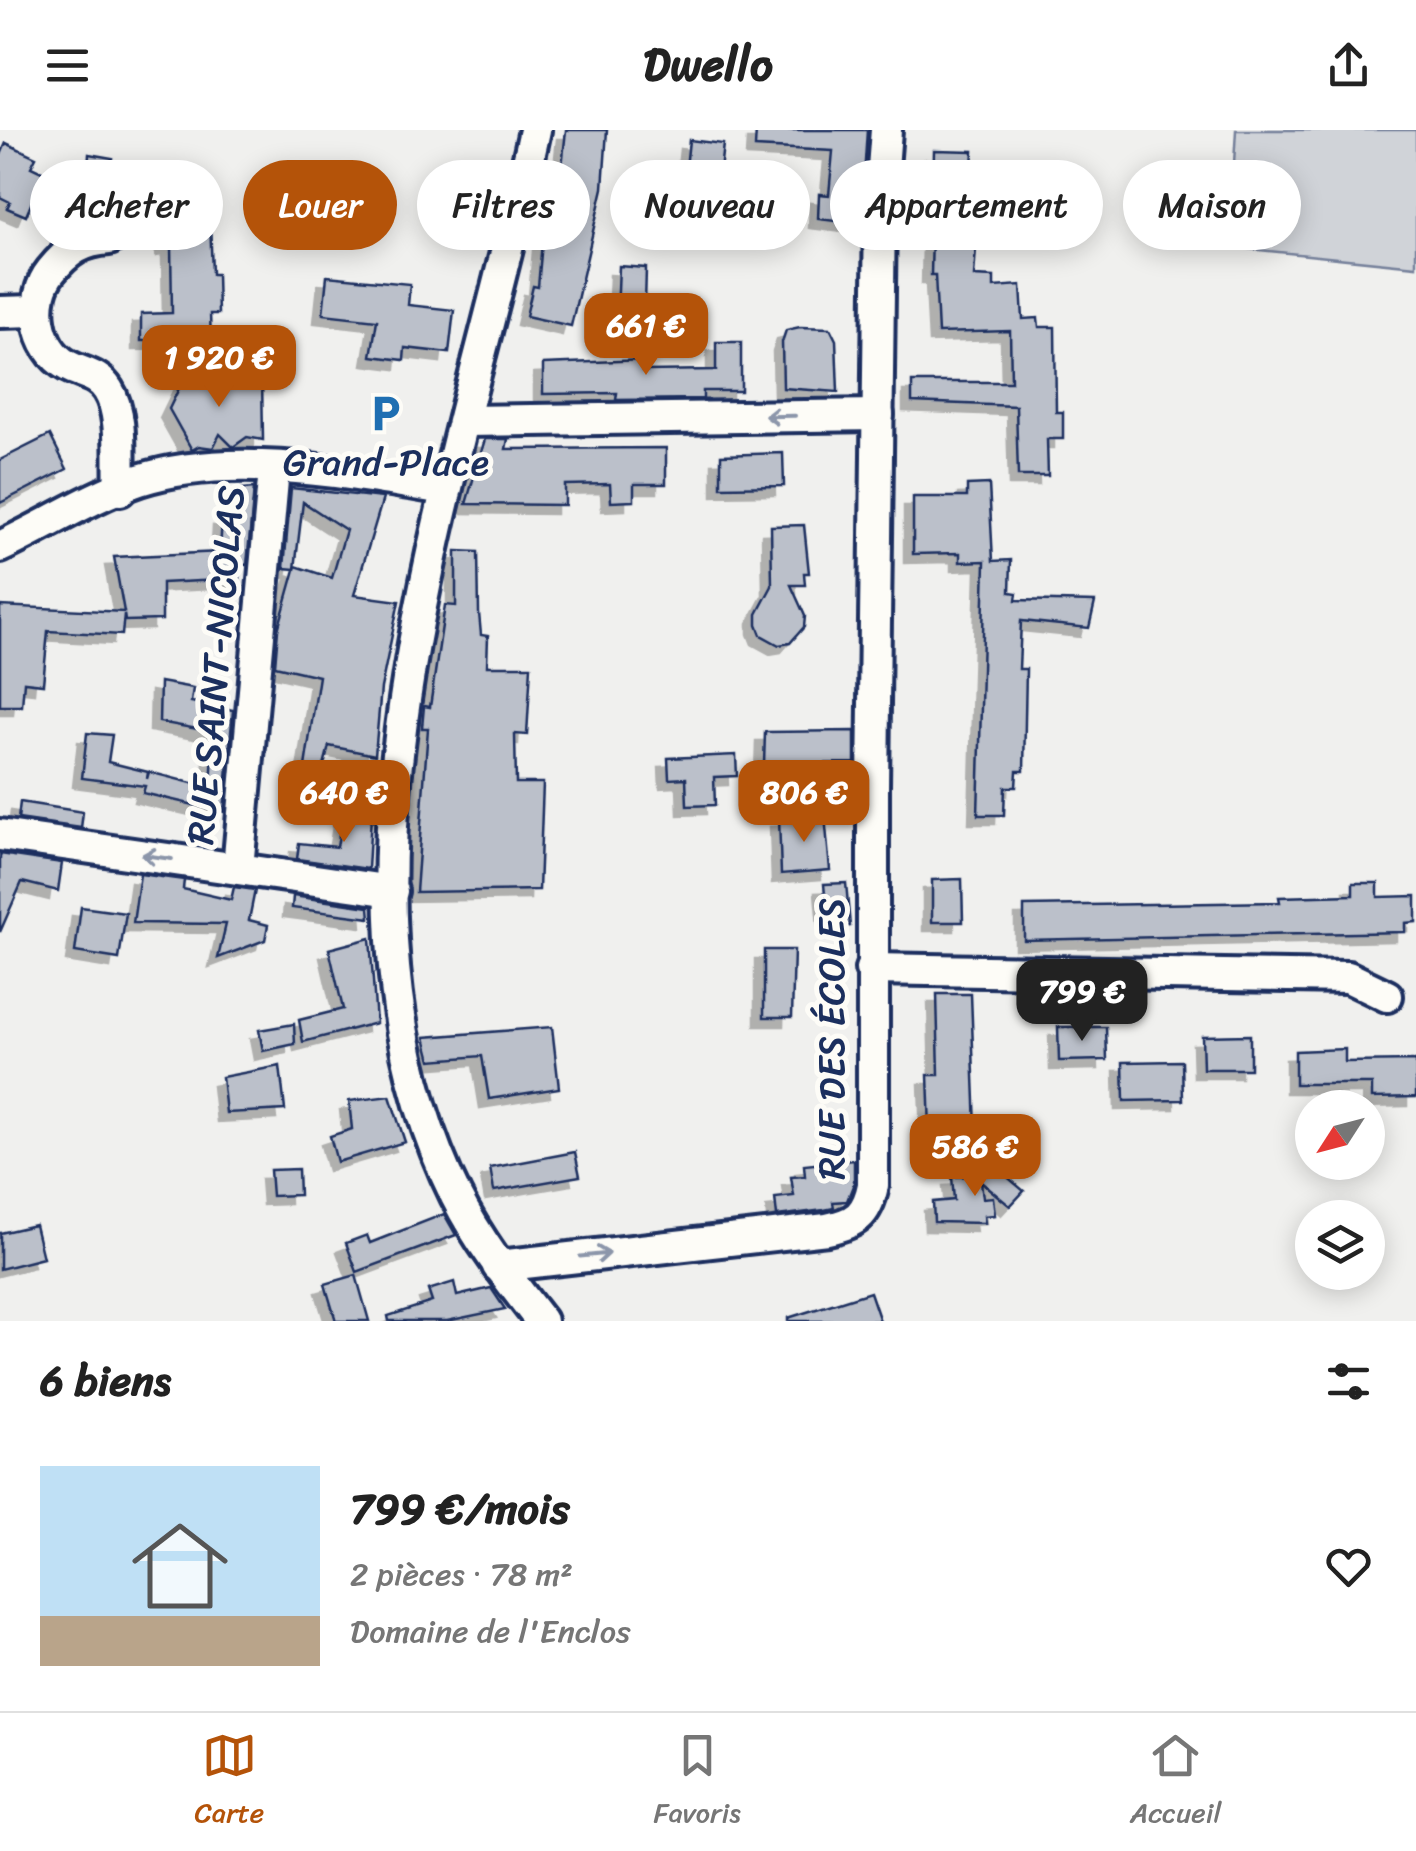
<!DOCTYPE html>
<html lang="fr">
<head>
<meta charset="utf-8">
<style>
  :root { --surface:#fff; --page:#f2f2f2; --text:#222; --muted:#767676; --line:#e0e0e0; --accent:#b45309 }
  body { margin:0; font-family:Sriracha,sans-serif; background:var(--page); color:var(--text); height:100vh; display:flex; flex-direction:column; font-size:38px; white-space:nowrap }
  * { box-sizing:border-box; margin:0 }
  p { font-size:32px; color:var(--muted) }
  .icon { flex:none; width:55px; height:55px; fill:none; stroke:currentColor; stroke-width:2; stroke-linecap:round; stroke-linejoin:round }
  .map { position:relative; height:1191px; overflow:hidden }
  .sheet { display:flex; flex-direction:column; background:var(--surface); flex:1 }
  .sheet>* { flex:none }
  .banner { position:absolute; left:30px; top:30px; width:1358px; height:90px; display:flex; gap:20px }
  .needle { width:65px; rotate:234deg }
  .controls { position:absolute; left:1295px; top:960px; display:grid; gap:20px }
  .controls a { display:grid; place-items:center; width:90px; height:90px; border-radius:50%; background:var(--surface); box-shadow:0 5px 25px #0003; font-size:50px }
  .price { position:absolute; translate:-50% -85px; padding:0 22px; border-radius:20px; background:var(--accent); color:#fff; font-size:32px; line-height:65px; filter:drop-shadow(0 2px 5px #0008) }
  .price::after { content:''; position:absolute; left:50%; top:60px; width:30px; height:22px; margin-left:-15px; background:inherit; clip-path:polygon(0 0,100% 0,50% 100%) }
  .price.current { background:#222; color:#fff }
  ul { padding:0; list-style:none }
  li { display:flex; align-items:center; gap:30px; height:250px; padding:0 40px }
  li+li { border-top:2px solid var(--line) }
  li span { display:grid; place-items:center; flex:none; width:280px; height:200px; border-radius:0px; color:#555 }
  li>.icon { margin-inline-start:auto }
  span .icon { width:120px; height:120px; fill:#fffc; stroke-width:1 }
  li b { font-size:42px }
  h2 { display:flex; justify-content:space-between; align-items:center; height:120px; padding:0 40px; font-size:42px }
  .chip { padding:0 35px; border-radius:45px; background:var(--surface); box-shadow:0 5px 25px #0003; font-size:35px; line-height:90px }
  .chip.current { background:var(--accent); color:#fff }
  header { display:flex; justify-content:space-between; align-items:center; height:130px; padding:0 40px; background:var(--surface); font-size:45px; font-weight:800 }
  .dock { display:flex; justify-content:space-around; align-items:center; height:140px; border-top:2px solid var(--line); background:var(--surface); font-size:28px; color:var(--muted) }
  .dock a { display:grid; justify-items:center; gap:5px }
  .dock .current { color:var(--accent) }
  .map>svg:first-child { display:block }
  .green { fill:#d0d3d8; stroke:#76819b; stroke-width:2.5 }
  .building { fill:#bbc0ca; stroke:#1b2f5e; stroke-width:2.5; filter:url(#shadow) }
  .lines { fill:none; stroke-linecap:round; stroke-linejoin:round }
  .minor-casing { stroke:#1b2f5e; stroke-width:38 }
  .minor { stroke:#fdfcf7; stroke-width:30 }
  .oneway { stroke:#8c96aa }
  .labels { text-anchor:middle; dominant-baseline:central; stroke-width:10; stroke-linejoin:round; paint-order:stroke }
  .poi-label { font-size:38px; fill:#1b2f5e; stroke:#fdfcf7 }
  .street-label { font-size:38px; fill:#1b2f5e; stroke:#fdfcf7 }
</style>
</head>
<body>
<header><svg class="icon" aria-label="menu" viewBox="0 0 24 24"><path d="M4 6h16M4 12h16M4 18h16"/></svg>Dwello<svg class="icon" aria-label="share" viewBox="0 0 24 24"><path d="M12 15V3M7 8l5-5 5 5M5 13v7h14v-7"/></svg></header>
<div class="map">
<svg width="1416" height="1191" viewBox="0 0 1416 1191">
  <defs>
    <filter id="shadow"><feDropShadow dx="-9" dy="9" stdDeviation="0" flood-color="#0004"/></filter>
  </defs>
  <rect width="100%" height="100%" fill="#f0f0ee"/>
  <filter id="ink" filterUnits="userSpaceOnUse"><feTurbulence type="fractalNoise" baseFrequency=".01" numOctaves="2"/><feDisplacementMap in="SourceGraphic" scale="20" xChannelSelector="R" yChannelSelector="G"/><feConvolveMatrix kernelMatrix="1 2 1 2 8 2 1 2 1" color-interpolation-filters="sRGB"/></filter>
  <g filter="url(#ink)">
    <!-- green -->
    <polygon class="green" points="1236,0 1416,0 1416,136 1229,117"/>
    <!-- building -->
    <g class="building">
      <polygon points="566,0 607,0 603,58 571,196 526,186 533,156 538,157 544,89 554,90 556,46 561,46"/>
      <polygon points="756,0 867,0 861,94 818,89 819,64 829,65 833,21 755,17"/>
      <polygon points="689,10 723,14 720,41 686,38"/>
      <polygon points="6,13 36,27 31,37 44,43 26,86 7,78 10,72 0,67 0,27"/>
      <polygon points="934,20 973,21 971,51 985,51 984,77 963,77 962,118 976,118 974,146 994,147 994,157 1021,155 1023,189 1038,188 1039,197 1055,197 1056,282 1063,282 1063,309 1047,309 1048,346 1018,346 1016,276 912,272 912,252 1011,252 1010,201 938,203 935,145 931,145"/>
      <polygon points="89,24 112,28 109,55 87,52"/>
      <polygon points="201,56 202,90 210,90 212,144 217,144 218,184 210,184 211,210 141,211 141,184 172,183 171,116 165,117 163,58"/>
      <polygon points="619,136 646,138 644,214 616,207"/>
      <polygon points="327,146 410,154 408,175 454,180 449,223 405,218 404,230 371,226 377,190 323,184"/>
      <polygon points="800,197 830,198 836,210 838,262 783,258 782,212 786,200"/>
      <polygon points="716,212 741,212 741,261 703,261 703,269 616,270 617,263 543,264 543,234 643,230 643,241 716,240"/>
      <polygon points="262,246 263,310 247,307 233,317 220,304 213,318 199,316 192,320 169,279 183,250"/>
      <polygon points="50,305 67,339 0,373 0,330"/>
      <polygon points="485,309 508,309 506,319 666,318 666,354 634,354 634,371 611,372 610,354 565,355 565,375 466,374"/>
      <polygon points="783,323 784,356 721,357 721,325"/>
      <polygon points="989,354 993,431 1011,430 1010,462 1017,463 1016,470 1095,472 1089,498 1021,491 1019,539 1026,539 1024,641 1017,641 1016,657 1005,657 1004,685 978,685 985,431 960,432 960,423 913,424 913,367 967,367 967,355"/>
      <polygon points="254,358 247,435 239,434 239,449 162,453 162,490 125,491 124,484 122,505 48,501 43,554 24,552 22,576 0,576 0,476 124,482 114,427 220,422 222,387 230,388 233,360"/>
      <polygon points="291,358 383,368 354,465 399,471 381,558 375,625 329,616 318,659 302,656 319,546 275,536 278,500 296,436 332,448 346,400 303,372 295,439 284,438"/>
      <polygon points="804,395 809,443 804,443 805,455 791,455 805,486 804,497 790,513 779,515 761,505 757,495 757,484 772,456 771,396"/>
      <polygon points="456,421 478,422 479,483 481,505 488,506 487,536 531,536 527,605 515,604 516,653 543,653 539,760 416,762 428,598 422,598 424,576 430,577 445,475 456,476"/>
      <polygon points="160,552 193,558 191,572 233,580 224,682 143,663 145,656 82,648 87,603 112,605 108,632 148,642 147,649 149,642 211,658 214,602 159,592"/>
      <polygon points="855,601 855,633 764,634 765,602"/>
      <polygon points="736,625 737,646 714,647 715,675 687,676 686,648 669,649 668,628"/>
      <polygon points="20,672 83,682 81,698 18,689"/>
      <polygon points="343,682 371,686 368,739 297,729 299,713 337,717"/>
      <polygon points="825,686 830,740 781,744 779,688"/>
      <polygon points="0,724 62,733 58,761 22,752 0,802"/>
      <polygon points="140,744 184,750 183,759 231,770 234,757 255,760 249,790 268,795 265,810 218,828 226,794 133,793"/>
      <polygon points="962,749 963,792 932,792 932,750"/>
      <polygon points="846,753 850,796 828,798 824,754"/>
      <polygon points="1353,753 1378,753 1378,767 1416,766 1416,792 1405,793 1405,802 1024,810 1024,776 1280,772 1279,767 1353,765"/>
      <polygon points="293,766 369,777 370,788 292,778"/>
      <polygon points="81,777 126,783 119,829 75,822"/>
      <polygon points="370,808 376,893 303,912 299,890 343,879 329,819"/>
      <polygon points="764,820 794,820 792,887 764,887"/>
      <polygon points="937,864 971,864 976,999 961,999 961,1012 933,1013 930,1000 928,945 939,945"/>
      <polygon points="294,894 295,914 263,921 259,900"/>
      <polygon points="552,897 559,958 489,969 482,926 431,930 425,907"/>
      <polygon points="1058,897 1106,897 1107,930 1059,931"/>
      <polygon points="1250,905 1250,939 1203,939 1202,906"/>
      <polygon points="1345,919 1345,932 1416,931 1416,967 1372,968 1372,954 1295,954 1295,921"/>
      <polygon points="1182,931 1183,970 1124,971 1123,932"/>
      <polygon points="280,936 285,980 226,983 222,947"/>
      <polygon points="390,966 405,1012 337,1032 330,1006 352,999 349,971"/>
      <polygon points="575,1022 580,1046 494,1061 490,1038"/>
      <polygon points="854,1030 854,1053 847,1071 833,1072 834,1078 824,1080 777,1086 775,1068 794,1066 791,1047 805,1046 804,1035"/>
      <polygon points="298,1039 299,1065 272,1066 270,1040"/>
      <polygon points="1004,1044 1024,1061 1010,1076 981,1052 983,1068 993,1067 995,1085 984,1086 985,1093 934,1092 933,1072 954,1070 952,1047"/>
      <polygon points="444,1084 456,1105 357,1142 346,1113 367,1105 370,1113"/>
      <polygon points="35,1095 43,1128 0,1139 0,1103"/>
      <polygon points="356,1145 369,1191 336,1191 325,1154"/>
      <polygon points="454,1152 457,1166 491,1158 505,1179 447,1191 389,1191 388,1186 432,1172 428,1160"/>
      <polygon points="870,1162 880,1191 788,1191 788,1188"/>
    </g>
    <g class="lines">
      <defs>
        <g id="minor">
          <path d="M535,0c-69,324 -237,747 -79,1066 23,46 54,85 85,125"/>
          <path d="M109,109c-27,2 -41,11 -58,32 -22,27 -15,78 17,95 15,8 30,8 40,24 16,25 10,70 12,100"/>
          <polyline points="0,182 35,181"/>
          <polyline points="464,291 878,285"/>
          <path d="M0,417c45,-21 92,-51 139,-67 91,-30 214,-6 306,9"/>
          <polyline points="0,705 392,761"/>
          <polyline points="238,738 274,339"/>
          <polyline points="871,839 1348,847 1387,866"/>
          <path d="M498,1136l329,-37c29,-6 40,-14 46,-44v-399l7,-579 6,-77"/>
        </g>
      </defs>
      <!-- minor casing -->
      <use href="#minor" class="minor-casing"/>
      <!-- minor -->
      <use href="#minor" class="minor"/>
    </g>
    <!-- one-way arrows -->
    <defs><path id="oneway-shaft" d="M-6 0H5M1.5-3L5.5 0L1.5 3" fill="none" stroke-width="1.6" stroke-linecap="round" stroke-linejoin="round" transform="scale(2.5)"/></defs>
    <g class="oneway">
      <use href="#oneway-shaft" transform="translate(780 286) rotate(179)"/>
      <use href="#oneway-shaft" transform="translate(157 727) rotate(-172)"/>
      <use href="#oneway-shaft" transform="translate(595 1125) rotate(-6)"/>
    </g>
  </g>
  <!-- icons -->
  <defs>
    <symbol id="parking-bare" viewBox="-9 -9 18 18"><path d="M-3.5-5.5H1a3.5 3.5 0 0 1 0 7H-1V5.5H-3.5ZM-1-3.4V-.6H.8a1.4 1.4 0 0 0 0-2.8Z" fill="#1f6fb2" stroke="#fdfcf7" stroke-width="2.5" paint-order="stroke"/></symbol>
  </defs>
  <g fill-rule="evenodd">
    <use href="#parking-bare" x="358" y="256" width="55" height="55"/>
  </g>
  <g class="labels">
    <!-- poi labels -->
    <g class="poi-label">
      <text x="386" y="332">Grand-Place</text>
    </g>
    <!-- street labels -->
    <g class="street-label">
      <text transform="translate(216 535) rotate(-85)">RUE SAINT-NICOLAS</text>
      <text transform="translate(831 909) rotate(-90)">RUE DES ÉCOLES</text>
    </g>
  </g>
</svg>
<div class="controls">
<a><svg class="needle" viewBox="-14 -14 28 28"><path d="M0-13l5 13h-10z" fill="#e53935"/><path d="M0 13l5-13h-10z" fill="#767676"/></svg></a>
<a><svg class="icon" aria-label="layers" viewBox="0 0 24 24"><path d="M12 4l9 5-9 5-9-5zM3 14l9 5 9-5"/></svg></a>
</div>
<b class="price" style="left:646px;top:248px">661 €</b>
<b class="price" style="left:219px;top:280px">1 920 €</b>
<b class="price" style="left:344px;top:715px">640 €</b>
<b class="price" style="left:804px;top:715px">806 €</b>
<b class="price current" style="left:1082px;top:914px">799 €</b>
<b class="price" style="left:975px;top:1069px">586 €</b>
<div class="banner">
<a class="chip">Acheter</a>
<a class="chip current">Louer</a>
<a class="chip">Filtres</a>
<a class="chip">Nouveau</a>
<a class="chip">Appartement</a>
<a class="chip">Maison</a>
</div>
</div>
<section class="sheet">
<h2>6 biens<svg class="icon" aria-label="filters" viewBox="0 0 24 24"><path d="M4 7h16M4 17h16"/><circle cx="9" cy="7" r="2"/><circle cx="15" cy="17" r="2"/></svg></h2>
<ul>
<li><span style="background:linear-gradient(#bfe0f5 75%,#b9a48a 0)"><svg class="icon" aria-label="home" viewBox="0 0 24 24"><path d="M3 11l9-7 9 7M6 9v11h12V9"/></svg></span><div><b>799 €/mois</b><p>2 pièces · 78 m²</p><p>Domaine de l'Enclos</p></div><svg class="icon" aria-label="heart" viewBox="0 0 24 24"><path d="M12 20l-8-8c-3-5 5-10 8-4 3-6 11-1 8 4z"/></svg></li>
</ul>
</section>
<nav class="dock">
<a class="current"><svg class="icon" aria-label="map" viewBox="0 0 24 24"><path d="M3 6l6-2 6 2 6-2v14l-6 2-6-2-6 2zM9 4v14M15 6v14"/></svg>Carte</a>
<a><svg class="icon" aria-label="saved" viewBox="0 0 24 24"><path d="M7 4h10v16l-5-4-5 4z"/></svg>Favoris</a>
<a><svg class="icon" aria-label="home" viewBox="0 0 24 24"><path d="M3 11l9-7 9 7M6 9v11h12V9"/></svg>Accueil</a>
</nav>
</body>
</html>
